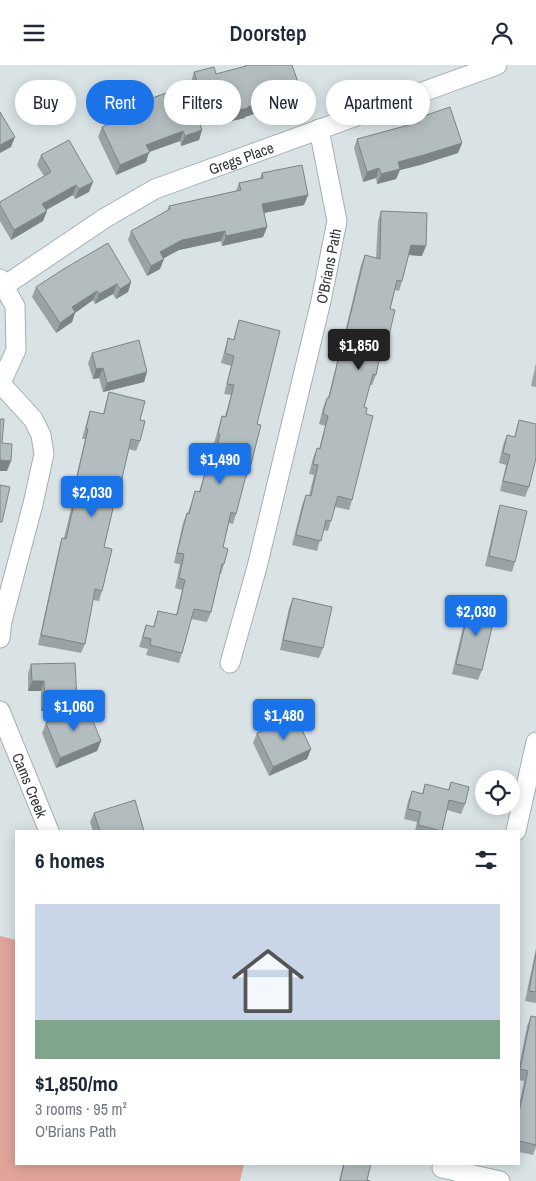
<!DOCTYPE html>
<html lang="en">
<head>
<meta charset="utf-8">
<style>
  :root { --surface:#fff; --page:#f2f2f3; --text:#1f2937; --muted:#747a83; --accent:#1a73e8 }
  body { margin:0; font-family:"Archivo Narrow",sans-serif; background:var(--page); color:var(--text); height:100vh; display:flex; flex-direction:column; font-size:19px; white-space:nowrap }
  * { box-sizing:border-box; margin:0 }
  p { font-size:16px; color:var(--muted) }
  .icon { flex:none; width:28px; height:28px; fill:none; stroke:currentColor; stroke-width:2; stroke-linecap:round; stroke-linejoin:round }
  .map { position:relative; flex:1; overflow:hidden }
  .panel { position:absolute; left:15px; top:765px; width:505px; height:335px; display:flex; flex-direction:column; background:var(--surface); border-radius:0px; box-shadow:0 2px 12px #0003 }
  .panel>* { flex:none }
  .banner { position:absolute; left:15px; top:15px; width:506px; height:45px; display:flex; gap:10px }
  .fabs { position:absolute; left:475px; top:705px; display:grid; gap:10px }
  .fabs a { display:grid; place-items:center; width:45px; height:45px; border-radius:50%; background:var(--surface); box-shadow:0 2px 12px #0003; font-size:25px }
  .price { position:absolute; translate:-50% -42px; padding:0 11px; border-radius:5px; background:var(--accent); color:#fff; font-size:16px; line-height:32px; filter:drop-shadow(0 1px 2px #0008) }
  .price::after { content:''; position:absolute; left:50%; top:30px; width:15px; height:11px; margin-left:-8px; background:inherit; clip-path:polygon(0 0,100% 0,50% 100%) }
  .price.active { background:#222; color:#fff }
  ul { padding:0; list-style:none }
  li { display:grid; align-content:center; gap:10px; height:265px; padding:0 20px }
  li span { display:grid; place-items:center; height:155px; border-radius:0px; color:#555 }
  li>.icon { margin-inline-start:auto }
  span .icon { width:90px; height:90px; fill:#fffc; stroke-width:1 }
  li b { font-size:21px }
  h2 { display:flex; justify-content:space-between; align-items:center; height:60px; padding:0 20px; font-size:21px }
  .chip { padding:0 18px; border-radius:22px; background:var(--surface); box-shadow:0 2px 12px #0003; font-size:18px; line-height:45px }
  .chip.active { background:var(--accent); color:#fff }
  header { display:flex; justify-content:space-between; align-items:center; height:65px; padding:0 20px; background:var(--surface); font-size:22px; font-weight:600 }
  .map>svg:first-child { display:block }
  .green { fill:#e1a49a }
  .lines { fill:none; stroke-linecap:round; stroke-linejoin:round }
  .minor-casing { stroke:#a5afb1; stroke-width:21 }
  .minor { stroke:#fff; stroke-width:19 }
  .wall { fill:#9aa3a4 }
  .shaded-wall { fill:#7d8486 }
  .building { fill:#b3bdbf; stroke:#7d8486 }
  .labels { text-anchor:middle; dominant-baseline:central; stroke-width:4.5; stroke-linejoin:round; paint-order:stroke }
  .street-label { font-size:15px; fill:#343839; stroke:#e6f0f3 }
</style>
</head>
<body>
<header><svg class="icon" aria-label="menu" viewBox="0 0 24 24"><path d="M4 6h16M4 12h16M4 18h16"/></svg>Doorstep<svg class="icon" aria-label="person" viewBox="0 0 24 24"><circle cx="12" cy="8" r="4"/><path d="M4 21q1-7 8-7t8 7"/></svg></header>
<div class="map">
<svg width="536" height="1116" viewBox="0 0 536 1116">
  <rect width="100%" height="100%" fill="#d9e3e5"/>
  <!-- green -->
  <polygon class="green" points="0,871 16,875 16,1099 244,1099 240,1116 0,1116"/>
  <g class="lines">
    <defs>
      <g id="minor">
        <polyline points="0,214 15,241 16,285 0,320"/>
        <path id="s1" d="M4,221l101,-68 50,-29 342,-124"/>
        <polyline points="0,573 2,556 33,439 44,389 41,370 33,354 1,319"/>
        <path id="s2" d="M230,598l27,-96 64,-266 16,-80 -18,-92"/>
        <path id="s3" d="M0,646l49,120"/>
        <polyline points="516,766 536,677"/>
        <polyline points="442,1103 500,1116"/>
      </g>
    </defs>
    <!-- minor casing -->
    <use href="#minor" class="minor-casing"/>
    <!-- minor -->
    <use href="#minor" class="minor"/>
  </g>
  <!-- wall -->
  <g class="wall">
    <polygon points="245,0 292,0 302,29 298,39 282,44 280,40 245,52 245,53 227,57 225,49 199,56 202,65 199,75 181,81 180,76 149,87 146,97 116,110 98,72 102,62 141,44 144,36 191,19 191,17 194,7 216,9 245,2"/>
    <polygon points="418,53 462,78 458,88 420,100 400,105 396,114 377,119 376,113 363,117 354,83 357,74 416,58"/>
    <polygon points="41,90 89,127 75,134 73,130 46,145 47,146 43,156 11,175 0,156 0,137 44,111 37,100"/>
    <polygon points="262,108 308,130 304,140 264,148 267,162 263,172 222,181 221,176 179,185 163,193 160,204 147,211 128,175 131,166 167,146 169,141 236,126 239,118 260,113"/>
    <polygon points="381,146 422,191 409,190 402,216 399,226 395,225 390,244 385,287 381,297 379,296 376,310 372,320 370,320 364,342 366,349 352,435 349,445 335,442 328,466 323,465 317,486 292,480 302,440 306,430 309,431 314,410 309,409 313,393 317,383 319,384 325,361 319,359 323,343 327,333 328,333 338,293 341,284 361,200 365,190 376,193 378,156"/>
    <polygon points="131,217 128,227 116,234 113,229 95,239 93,235 75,248 72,257 56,268 32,232 36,222"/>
    <polygon points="239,255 257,359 250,403 246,413 245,413 236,449 233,459 229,458 223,482 224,499 221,509 220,509 211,547 207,557 191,554 182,588 179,598 146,590 148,584 139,582 146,560 153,562 158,546 176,550 182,525 175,523 180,499 174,498 183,458 187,448 188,448 195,426 199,427 206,404 210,405 217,379 214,378 219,361 222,351 225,351 231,330 224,329 231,301 221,298 228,273 233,275"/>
    <polygon points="92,288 147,307 144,317 103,327 99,313 93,314 88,298"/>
    <polygon points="536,298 536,322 531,321"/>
    <polygon points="109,327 140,355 140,376 136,386 128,384 120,422 116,432 115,432 104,482 102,526 99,536 93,535 85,579 81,588 38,580 59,483 62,473 64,473 76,423 74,422 85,374 82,374 87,356 90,346 103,349 106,337"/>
    <polygon points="519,355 529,422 525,432 500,426 506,400 499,398 503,380 507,370 514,372"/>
    <polygon points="500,440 515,497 512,507 485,501 497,450"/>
    <polygon points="293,533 323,583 319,593 280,585 289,543"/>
    <polygon points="470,539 482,605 478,615 452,609 466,549"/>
    <polygon points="31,599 77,635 73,645 41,646 41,626 28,626 28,609"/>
    <polygon points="46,658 101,676 97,686 56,703 42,668"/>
    <polygon points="257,668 311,684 307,694 269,711 253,678"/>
    <polygon points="451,717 465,739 461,749 447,745 442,766 415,766 417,757 404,754 408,736 412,726 422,729 425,719 448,725"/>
    <polygon points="94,748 144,766 93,766 90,757"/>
    <polygon points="536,883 536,938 525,936"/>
    <polygon points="531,951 536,952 536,1082 533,1090 519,1087 519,1040 524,1016 519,1015 519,1002 527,961"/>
    <polygon points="343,1099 371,1099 367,1115 370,1116 339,1116"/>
  </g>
  <!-- shaded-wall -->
  <g class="shaded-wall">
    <polygon points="302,29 298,39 282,44 286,35"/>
    <polygon points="284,30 280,40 245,52 245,53 227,57 231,47"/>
    <polygon points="229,39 225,49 192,57 196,47"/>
    <polygon points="202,65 199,75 181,81 185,71"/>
    <polygon points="183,66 180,76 149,87 146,97 116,110 120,100 146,80"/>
    <polygon points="15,72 11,82 0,88 0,80"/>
    <polygon points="462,78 458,88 420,100 400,105 396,114 377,119 381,109 398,97"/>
    <polygon points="379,103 376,113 363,117 367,107"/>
    <polygon points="93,117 89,127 75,134 79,124"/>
    <polygon points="76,120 73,130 39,149 42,139"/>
    <polygon points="308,130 304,140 258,149 262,139"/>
    <polygon points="47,146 43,156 11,175 14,165"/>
    <polygon points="267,162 263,172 222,181 226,171"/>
    <polygon points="225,166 221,176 179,185 157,197 160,187 182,175"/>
    <polygon points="411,180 426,181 422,191 408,190"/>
    <polygon points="164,194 160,204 147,211 151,201"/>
    <polygon points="131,217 128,227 116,234 120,224"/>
    <polygon points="117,219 113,229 95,239 99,229"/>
    <polygon points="97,226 93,235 75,248 72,257 56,268 60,258 72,242"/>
    <polygon points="103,303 99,313 93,314 96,304"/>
    <polygon points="147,307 144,317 103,327 107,318"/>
    <polygon points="0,395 11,396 7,406 0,406"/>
    <polygon points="32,616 44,616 41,626 28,626"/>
    <polygon points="77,635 73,645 41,646 45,636"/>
    <polygon points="101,676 97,686 56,703 60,693"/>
    <polygon points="311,684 307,694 269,711 273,702"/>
  </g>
  <!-- building -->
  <g class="building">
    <polygon points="246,0 292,0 302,29 286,35 284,30 248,42 248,43 231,47 229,39 196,47 202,65 185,71 183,66 146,80 150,87 120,100 102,62 146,42 144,36 197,17 194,7 214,2 216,9 246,1"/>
    <polygon points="450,42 462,78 424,90 398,97 400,104 381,109 379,103 367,107 357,74 420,57 418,53"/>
    <polygon points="0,47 15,72 0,80"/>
    <polygon points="69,75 93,117 79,124 76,120 42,139 47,146 14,165 0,140 0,137 51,107 41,90"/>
    <polygon points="302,100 308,130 262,139 267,162 226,171 225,166 182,175 160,187 164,194 151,201 131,166 170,144 169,141 241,125 239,118 263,113 262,108"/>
    <polygon points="381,146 427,148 426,181 411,180 402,216 397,215 390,244 395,245 385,287 381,286 376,310 373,309 364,342 367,343 366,349 373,351 352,435 338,431 331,456 326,455 321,476 296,470 306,430 311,431 318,400 313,399 317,383 320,384 328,351 323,349 327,333 329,333 341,283 342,284 365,190 380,194"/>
    <polygon points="108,178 131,217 120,224 117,219 99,229 97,226 72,242 75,247 60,258 36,222 62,205"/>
    <polygon points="239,255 280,266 257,359 261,360 250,403 248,403 236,449 231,447 223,482 228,484 224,499 222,499 211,547 194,544 182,588 150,580 151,574 143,572 146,560 154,562 158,546 177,550 185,515 179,513 184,489 177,488 187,448 189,449 195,426 200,427 206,404 211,405 220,369 218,368 222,351 226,352 234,320 227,319 234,291 225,288 228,273 234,275"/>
    <polygon points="139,275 147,307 107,318 103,303 96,304 92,288"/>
    <polygon points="109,327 145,336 140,355 145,356 140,376 131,374 120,422 118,422 104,482 112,484 102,526 95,524 85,579 41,570 62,473 66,474 80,413 77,412 88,364 86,364 90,346 104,349"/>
    <polygon points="0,354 4,354 2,378 12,379 11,396 0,395"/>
    <polygon points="519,355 536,359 536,393 529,422 503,416 510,390 503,388 507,370 515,372"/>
    <polygon points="0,420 10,422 2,457 0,457"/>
    <polygon points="500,440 527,446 515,497 489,491"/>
    <polygon points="293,533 332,542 323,583 283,575"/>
    <polygon points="470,539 496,545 482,605 456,599"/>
    <polygon points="75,598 77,635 45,636 44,616 32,616 31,599"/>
    <polygon points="87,641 101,676 60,693 46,658"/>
    <polygon points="295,650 311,684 273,702 257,668"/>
    <polygon points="451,717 469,722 465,739 449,735 442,766 418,760 421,747 408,744 412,726 423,729 425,719 449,725"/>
    <polygon points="135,735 144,766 100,766 94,748"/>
    <polygon points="536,889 536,927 529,926"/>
    <polygon points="531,951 536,952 536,1080 519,1076 519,1047 528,1006 520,1004"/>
    <polygon points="344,1099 371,1099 367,1115 370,1116 340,1116"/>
  </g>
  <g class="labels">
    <!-- street labels -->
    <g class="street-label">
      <text stroke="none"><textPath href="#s1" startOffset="271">Gregs Place</textPath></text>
      <text stroke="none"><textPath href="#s2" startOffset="409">O'Brians Path</textPath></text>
      <text stroke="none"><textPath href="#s3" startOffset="80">Cams Creek</textPath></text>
    </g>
  </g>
</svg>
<div class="fabs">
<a><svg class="icon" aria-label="locate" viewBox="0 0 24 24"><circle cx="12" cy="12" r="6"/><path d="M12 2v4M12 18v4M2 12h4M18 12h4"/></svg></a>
</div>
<b class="price active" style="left:359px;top:306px">$1,850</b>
<b class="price" style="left:220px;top:420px">$1,490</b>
<b class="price" style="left:92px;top:453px">$2,030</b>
<b class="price" style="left:476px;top:572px">$2,030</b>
<b class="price" style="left:74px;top:667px">$1,060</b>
<b class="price" style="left:284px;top:676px">$1,480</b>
<div class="banner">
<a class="chip">Buy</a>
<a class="chip active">Rent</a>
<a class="chip">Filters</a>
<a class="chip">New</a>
<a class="chip">Apartment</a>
</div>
<section class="panel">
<h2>6 homes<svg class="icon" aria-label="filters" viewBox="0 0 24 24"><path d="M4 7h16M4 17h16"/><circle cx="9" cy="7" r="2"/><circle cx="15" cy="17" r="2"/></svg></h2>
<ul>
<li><span style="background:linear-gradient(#c9d6e8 75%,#7fa58c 0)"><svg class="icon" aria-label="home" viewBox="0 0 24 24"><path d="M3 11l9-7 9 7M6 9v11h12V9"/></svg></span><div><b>$1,850/mo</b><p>3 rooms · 95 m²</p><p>O'Brians Path</p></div></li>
</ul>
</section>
</div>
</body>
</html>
